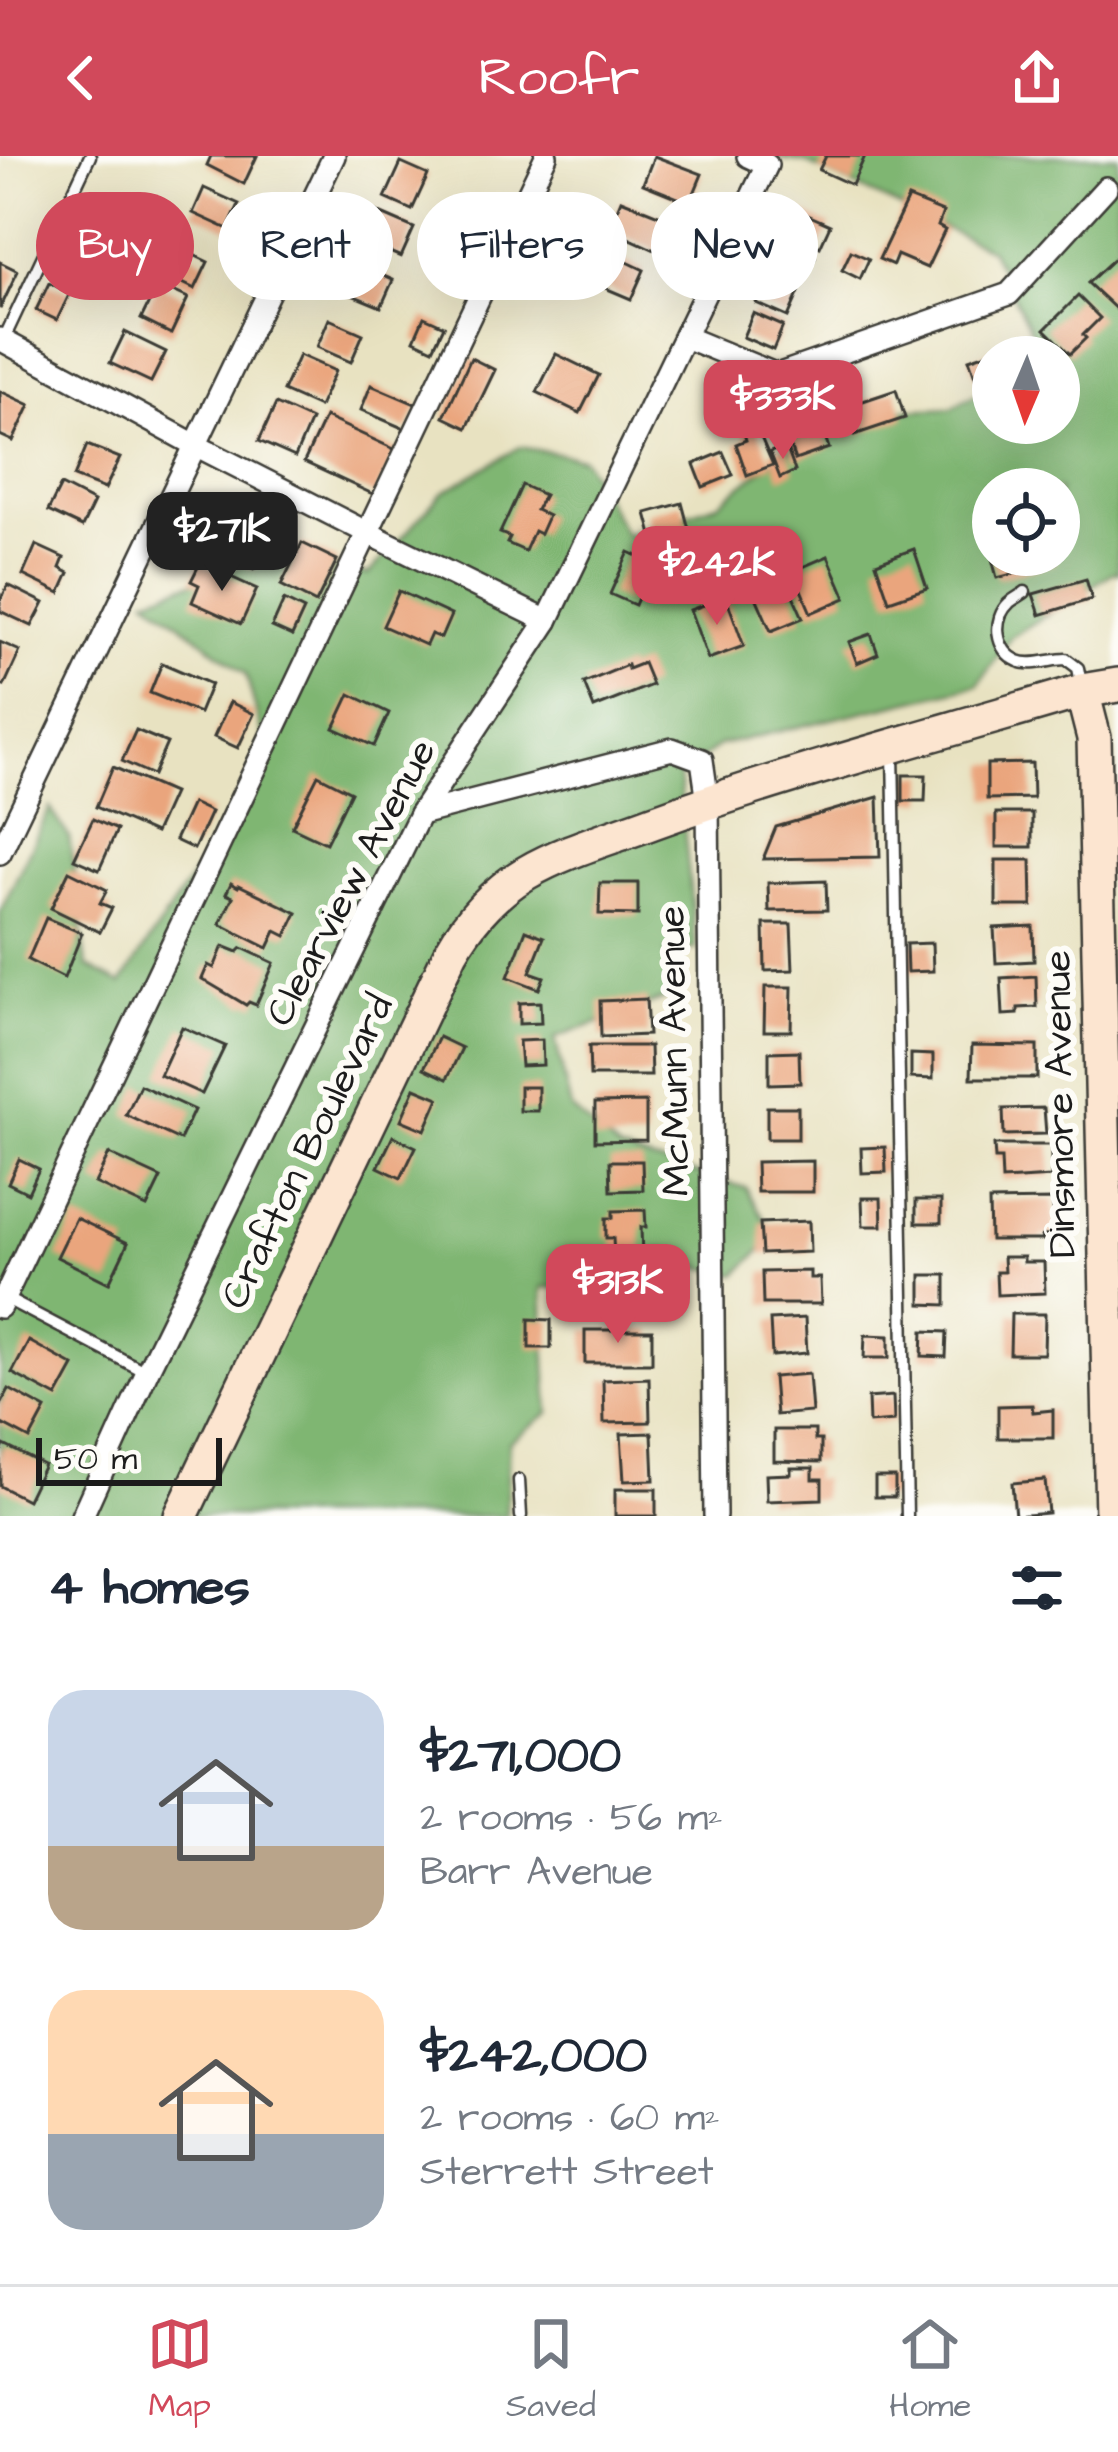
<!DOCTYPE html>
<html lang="en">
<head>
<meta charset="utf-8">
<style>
  :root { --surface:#fff; --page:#f2f2f3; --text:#1f2937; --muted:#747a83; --line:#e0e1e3; --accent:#d1495b }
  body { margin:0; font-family:"Architects Daughter",sans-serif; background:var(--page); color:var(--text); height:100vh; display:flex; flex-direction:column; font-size:45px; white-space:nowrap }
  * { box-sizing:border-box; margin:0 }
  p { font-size:39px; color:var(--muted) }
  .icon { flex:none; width:66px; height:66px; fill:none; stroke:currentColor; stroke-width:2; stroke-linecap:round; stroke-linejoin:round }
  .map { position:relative; height:1360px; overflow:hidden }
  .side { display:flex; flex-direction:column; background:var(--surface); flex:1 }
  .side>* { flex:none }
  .guide { position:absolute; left:36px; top:36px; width:1047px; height:108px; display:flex; gap:24px }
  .needle { width:78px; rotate:182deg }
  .controls { position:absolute; left:972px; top:180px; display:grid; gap:24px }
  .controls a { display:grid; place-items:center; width:108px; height:108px; border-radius:50%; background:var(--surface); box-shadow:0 12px 48px #0002; font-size:60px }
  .scale { position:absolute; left:36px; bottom:30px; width:186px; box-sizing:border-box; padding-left:12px; border:6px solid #1c1c1c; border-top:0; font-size:33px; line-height:42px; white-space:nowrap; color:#1c1c1c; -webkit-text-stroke:9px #fdfcf7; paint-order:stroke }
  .price { position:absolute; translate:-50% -102px; padding:0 27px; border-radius:24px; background:var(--accent); color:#fff; font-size:39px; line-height:78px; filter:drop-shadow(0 3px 6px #0008) }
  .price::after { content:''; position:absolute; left:50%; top:72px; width:36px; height:27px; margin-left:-18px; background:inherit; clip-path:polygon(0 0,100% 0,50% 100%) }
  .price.selected { background:#222; color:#fff }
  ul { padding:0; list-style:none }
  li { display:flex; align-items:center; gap:36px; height:300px; padding:0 48px }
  li span { display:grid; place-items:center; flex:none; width:336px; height:240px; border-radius:36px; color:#555 }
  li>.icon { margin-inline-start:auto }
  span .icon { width:144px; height:144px; fill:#fffc; stroke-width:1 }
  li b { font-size:51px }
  h2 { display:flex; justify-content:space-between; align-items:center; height:144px; padding:0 48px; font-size:51px }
  .tag { padding:0 42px; border-radius:54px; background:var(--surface); box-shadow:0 12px 48px #0002; font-size:42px; line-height:108px }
  .tag.selected { background:var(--accent); color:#fff }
  header { display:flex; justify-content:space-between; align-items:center; height:156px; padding:0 48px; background:var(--accent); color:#fff; font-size:54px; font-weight:600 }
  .menu { display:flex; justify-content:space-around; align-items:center; height:168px; border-top:3px solid var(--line); background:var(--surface); font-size:33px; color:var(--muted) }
  .menu a { display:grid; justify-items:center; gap:6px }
  .menu .selected { color:var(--accent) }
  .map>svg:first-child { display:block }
  .forest { fill:#7fb672; stroke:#4e6947; stroke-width:3; fill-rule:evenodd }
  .building { fill:#eaa57d }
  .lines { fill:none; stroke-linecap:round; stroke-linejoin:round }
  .lane-casing { stroke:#3b3a35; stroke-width:15 }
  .street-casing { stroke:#3b3a35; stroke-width:26 }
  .secondary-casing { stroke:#3b3a35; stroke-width:38 }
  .lane { stroke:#fff; stroke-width:10 }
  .street { stroke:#fff; stroke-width:21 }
  .secondary { stroke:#fce5d0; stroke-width:33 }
  .labels { text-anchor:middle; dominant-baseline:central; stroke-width:12; stroke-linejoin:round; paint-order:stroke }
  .street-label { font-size:39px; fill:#1c1c1c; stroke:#fdfcf7 }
</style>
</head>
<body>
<header><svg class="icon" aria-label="back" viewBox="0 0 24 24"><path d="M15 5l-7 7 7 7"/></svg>Roofr<svg class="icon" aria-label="share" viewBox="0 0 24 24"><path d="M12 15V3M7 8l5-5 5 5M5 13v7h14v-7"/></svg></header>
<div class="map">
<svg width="1118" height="1360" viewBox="0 0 1118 1360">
  <rect width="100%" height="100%" fill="#fdfcf7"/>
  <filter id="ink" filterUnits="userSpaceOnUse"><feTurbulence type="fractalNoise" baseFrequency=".00833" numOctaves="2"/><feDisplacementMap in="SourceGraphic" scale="24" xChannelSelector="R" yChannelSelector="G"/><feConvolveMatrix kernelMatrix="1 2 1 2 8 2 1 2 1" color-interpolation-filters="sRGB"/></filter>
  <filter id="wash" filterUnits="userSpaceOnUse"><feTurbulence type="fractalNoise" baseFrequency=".004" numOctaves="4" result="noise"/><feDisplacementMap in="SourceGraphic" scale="48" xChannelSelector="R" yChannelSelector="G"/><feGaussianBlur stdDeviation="2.7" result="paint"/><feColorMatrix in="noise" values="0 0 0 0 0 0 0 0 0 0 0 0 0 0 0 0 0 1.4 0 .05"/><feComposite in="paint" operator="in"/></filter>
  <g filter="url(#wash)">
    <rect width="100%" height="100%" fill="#e8e2c1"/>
    <!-- forest -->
    <path class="forest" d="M756,0h362v417l-4,-1 -103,65 -33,48 -258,60 -41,30 17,174 -30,2 7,45 -118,42 16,71 49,42 126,37 28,48 -37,39 -52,-11 -21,-15 -84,40 -38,-2 7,126 -40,29 -3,74h-506v-604l50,-104 19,29 18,129 34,18 148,-224 -23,-86 -99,-76 132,-46 89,23 74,-82 78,-46 63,11 43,77 91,-31 120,-91 115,-5 41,-24v39h66v-66h-20l3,-3 -51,-104 -187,-88zM993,333h66v66h-66z"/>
    <g id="blocks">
      <!-- building -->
      <g class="building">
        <polygon points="211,0 257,0 244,28 207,9"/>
        <polygon points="654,0 702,18 690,47 643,28"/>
        <polygon points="826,0 865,0 852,29 819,14"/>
        <polygon points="401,7 428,19 412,54 385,42"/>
        <polygon points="204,32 239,48 228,73 193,57"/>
        <polygon points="908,42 943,56 938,70 945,74 927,112 897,99 893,109 879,103"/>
        <polygon points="621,44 681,68 668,100 609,73"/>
        <polygon points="370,53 414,72 401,101 357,82"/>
        <polygon points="799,55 830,69 820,91 789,77"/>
        <polygon points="468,63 489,72 482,87 459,77"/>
        <polygon points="173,89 208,106 195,133 160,116"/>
        <polygon points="785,89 815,101 805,125 775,113"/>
        <polygon points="851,95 869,103 860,123 842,114"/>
        <polygon points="1118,99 1118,155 1088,127"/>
        <polygon points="619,102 644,114 631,143 605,132"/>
        <polygon points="347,104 393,124 381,151 335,132"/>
        <polygon points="0,106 18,115 0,153"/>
        <polygon points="767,122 799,136 788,161 756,147"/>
        <polygon points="49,127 70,137 57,164 36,154"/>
        <polygon points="158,128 188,142 171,178 141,163"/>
        <polygon points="1078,140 1100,162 1083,179 1086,182 1070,198 1045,173"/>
        <polygon points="753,157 783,170 773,194 743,181"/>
        <polygon points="424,161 444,170 433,193 414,184"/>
        <polygon points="329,163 363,178 351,206 317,191"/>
        <polygon points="125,176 166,196 151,226 110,207"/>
        <polygon points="1025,184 1031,201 993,201 993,230 980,235 969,203"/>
        <polygon points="556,198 599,219 580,257 537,236"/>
        <polygon points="299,199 335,215 319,251 283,235"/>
        <polygon points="471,202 495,214 467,272 444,261"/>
        <polygon points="371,229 418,249 407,274 361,254"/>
        <polygon points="896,234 905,262 854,279 847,258 857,254 854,248"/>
        <polygon points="0,235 30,249 13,285 0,279"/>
        <polygon points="276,248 311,264 295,301 259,285"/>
        <polygon points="325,261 396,294 375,339 304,306"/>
        <polygon points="818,261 829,292 795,304 784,274"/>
        <polygon points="756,270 773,309 747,319 736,288 746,284 743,274"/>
        <polygon points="87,289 120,302 105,333 74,321"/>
        <polygon points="786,290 795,315 780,322 770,296"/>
        <polygon points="723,296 733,319 703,331 694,308"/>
        <polygon points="61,329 94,346 82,371 48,355"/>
        <polygon points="522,329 544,339 536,354 548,360 540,378 534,375 525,395 507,387 510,381 500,377"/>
        <polygon points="682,347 694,392 658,401 646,357"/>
        <polygon points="225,352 272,375 254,413 216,395 222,383 213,378"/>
        <polygon points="302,387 337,404 316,447 281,429"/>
        <polygon points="36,389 64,402 60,412 69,417 60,437 23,419"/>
        <polygon points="914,393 927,432 889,445 876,407"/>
        <polygon points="629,396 653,407 635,449 610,438"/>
        <polygon points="991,399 1054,399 1056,407 997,422"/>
        <polygon points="828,400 846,442 811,457 793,415"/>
        <polygon points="200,407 257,433 241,468 192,446 199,429 191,425"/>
        <polygon points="784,419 803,462 771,475 752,432"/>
        <polygon points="1086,423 1092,443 1040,459 1033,438"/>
        <polygon points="8,429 44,447 32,470 0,455 0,446"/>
        <polygon points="399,435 451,459 441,482 431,478 426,489 383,470"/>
        <polygon points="726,441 744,490 708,503 690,454"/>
        <polygon points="284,444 304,454 292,480 272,471"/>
        <polygon points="871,478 878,498 857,507 849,486"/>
        <polygon points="0,486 20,495 4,530 0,528"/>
        <polygon points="162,507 211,528 199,557 150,537"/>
        <polygon points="643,507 652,529 594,552 584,527 627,509 628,513"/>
        <polygon points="350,538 389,557 374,590 334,572"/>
        <polygon points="230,546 254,558 238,592 214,581"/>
        <polygon points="136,574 167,587 153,619 122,605"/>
        <polygon points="1032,607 1033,642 987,643 987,608"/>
        <polygon points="113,611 173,637 155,677 96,651"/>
        <polygon points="318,619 351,636 326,687 292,671"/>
        <polygon points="903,619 926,619 925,645 903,645"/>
        <polygon points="878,641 880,701 763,703 776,671"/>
        <polygon points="192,647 211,656 194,693 175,684"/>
        <rect x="996" y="657" width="36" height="34"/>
        <polygon points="93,663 117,674 99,714 74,703"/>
        <polygon points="996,704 1031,704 1032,750 996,750"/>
        <polygon points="69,715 107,734 100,747 112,752 100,776 51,752"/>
        <polygon points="826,725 827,754 769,755 768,727"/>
        <polygon points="231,727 238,731 239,729 297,757 286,780 276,775 268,792 220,768 233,741 226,738"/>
        <polygon points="600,727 638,727 638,759 599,758"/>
        <polygon points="46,762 82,777 64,822 28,804"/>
        <polygon points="764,768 791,768 793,814 765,815"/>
        <polygon points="1033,770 1034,805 996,807 994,772"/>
        <polygon points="526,774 544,781 530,816 544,821 539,833 508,821"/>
        <polygon points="932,787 933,815 907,816 906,788"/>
        <polygon points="223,790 238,796 242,792 274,807 256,849 249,846 246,849 202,823 208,809 214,812"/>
        <polygon points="1036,820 1037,851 1018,852 1018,858 1003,859 1001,822"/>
        <polygon points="765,831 792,831 791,875 764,875"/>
        <polygon points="646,843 648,879 601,881 600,845"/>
        <polygon points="540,846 541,867 519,868 519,847"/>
        <polygon points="182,871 225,890 202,938 160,919"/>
        <polygon points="439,881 462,892 447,923 424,912"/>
        <polygon points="542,884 543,909 521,910 519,885"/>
        <polygon points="972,889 1037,890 1037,922 971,922"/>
        <polygon points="589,890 650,890 651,920 590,920"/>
        <polygon points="799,895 800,927 769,928 769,896"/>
        <polygon points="911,898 933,899 933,923 911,922"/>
        <polygon points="140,929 194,954 180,984 126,959"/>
        <rect x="520" y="931" width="18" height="24"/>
        <polygon points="415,932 439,942 425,974 401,964"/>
        <polygon points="646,946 646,984 595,985 595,947"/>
        <rect x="767" y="951" width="31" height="32"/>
        <polygon points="1044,952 1046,978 1004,979 1003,953"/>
        <polygon points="393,980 416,991 401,1022 378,1011"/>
        <polygon points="994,989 1051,989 1051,1021 1002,1024 1001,1003 995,1003"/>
        <polygon points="885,991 886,1016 862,1017 861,992"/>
        <polygon points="109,998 161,1022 147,1051 95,1027"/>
        <polygon points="19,1003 39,1013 28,1037 8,1027"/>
        <polygon points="610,1005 642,1005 643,1034 611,1035"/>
        <polygon points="813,1005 813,1036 757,1036 756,1006"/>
        <polygon points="862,1042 881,1042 882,1070 863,1070"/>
        <rect x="916" y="1044" width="25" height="23"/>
        <polygon points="1053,1044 1054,1079 1042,1080 1043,1084 990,1084 989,1045"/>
        <polygon points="645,1054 646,1071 641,1071 642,1101 614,1101 613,1082 606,1082 606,1062 613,1062 613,1055"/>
        <polygon points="76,1062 128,1087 109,1127 57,1101"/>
        <polygon points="809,1065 810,1096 762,1098 760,1067"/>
        <polygon points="1003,1101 1024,1101 1024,1106 1044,1106 1045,1137 997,1139 996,1116 1004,1116"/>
        <polygon points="645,1110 648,1157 620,1158 618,1132 611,1132 611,1120 620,1119 619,1111"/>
        <polygon points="810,1115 810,1122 820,1122 821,1148 763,1148 762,1116"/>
        <polygon points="921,1119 946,1119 946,1149 921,1148"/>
        <polygon points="1011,1158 1045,1158 1044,1198 1010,1198"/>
        <polygon points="805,1162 807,1197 772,1200 770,1164"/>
        <polygon points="529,1163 551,1164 551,1192 529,1192"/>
        <rect x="585" y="1174" width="67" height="33"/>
        <polygon points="923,1175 947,1176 946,1201 922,1200"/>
        <polygon points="865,1179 889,1180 889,1202 864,1202"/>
        <polygon points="29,1185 74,1210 57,1241 12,1217"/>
        <polygon points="809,1218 812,1256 776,1259 773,1221"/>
        <polygon points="649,1222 650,1266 604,1267 603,1224"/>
        <polygon points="9,1233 46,1253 30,1283 0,1267 0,1250"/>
        <polygon points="893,1240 894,1265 869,1267 868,1242"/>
        <polygon points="1032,1249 1033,1256 1053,1254 1053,1282 998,1282 998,1250"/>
        <polygon points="774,1274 815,1274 815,1284 821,1284 821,1306 774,1305"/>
        <polygon points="652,1277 654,1324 624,1325 621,1278"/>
        <polygon points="4,1289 44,1309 27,1344 0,1330 0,1299"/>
        <polygon points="791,1312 813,1312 813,1323 822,1323 822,1343 767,1345 766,1319 791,1318"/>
        <rect x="875" y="1321" width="20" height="20"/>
        <polygon points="1045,1324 1048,1357 1015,1360 1012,1327"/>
        <rect x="615" y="1333" width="41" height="27"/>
      </g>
    </g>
  </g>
  <g filter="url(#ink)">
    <use href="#blocks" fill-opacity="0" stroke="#3b3a35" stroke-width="3"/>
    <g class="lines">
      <defs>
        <g id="lane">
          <polyline points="2,187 90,0"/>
          <path d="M1025,436c-2,2 -15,9 -16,11 -17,16 -14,48 9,58 13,6 34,-2 48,-2l12,9 4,20"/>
          <polyline points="893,595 907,1360"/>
          <polyline points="3,1141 146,1216"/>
          <polyline points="519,1324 521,1360"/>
        </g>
        <g id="street">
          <polyline points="685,181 777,219 1009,138 1106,32"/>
          <polyline points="0,183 195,289 366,376 547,465"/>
          <polyline points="420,658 672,593 702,604 708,646 715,1360"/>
          <polyline points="0,697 334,0"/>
          <polyline points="0,1151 546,0"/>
          <polyline points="82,1360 147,1216 420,658 547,465 767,9 748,0"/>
        </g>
        <g id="secondary">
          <polyline points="1082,535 1094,582 1112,1360"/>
          <path d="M181,1360l270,-564c18,-32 43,-60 75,-79 39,-23 85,-35 127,-51 140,-51 286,-88 429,-131l36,-6"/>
        </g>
      </defs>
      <!-- lane casing -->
      <use href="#lane" class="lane-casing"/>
      <!-- street casing -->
      <use href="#street" class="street-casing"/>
      <!-- secondary casing -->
      <use href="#secondary" class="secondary-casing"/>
      <!-- lane -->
      <use href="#lane" class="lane"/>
      <!-- street -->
      <use href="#street" class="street"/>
      <!-- secondary -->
      <use href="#secondary" class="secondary"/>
    </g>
  </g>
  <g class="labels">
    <!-- street labels -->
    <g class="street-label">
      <text transform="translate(352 727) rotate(-62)">Clearview Avenue</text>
      <text transform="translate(675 895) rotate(-91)">McMunn Avenue</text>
      <text transform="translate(1061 948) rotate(-91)">Dinsmore Avenue</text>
      <text transform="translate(308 996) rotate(-64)">Crafton Boulevard</text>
    </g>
  </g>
</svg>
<div class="controls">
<a><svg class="needle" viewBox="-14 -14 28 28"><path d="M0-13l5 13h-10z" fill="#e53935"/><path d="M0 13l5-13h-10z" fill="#747a83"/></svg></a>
<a><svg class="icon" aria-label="locate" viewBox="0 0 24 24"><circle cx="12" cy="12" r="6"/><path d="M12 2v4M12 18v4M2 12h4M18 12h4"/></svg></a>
</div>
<div class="scale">50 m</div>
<b class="price" style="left:783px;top:306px">$333K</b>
<b class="price selected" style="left:222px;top:438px">$271K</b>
<b class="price" style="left:717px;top:472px">$242K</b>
<b class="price" style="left:618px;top:1190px">$313K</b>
<div class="guide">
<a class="tag selected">Buy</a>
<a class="tag">Rent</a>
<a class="tag">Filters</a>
<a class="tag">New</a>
</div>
</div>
<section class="side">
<h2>4 homes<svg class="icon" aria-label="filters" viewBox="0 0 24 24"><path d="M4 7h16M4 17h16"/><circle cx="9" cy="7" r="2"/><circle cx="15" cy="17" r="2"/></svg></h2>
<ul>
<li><span style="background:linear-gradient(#c9d6e8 65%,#b9a48a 0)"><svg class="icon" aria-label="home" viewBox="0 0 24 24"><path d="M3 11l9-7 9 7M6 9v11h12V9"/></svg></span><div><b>$271,000</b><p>2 rooms · 56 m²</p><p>Barr Avenue</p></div></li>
<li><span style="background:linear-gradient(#ffd9b3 60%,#9aa5b1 0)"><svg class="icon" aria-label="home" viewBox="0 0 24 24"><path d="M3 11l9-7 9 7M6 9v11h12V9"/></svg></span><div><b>$242,000</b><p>2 rooms · 60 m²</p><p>Sterrett Street</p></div></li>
</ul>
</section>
<nav class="menu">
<a class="selected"><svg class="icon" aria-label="map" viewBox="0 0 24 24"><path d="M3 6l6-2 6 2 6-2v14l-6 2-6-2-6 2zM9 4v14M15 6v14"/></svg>Map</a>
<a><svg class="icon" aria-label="saved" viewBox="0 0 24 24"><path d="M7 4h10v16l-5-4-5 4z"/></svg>Saved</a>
<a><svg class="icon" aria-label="home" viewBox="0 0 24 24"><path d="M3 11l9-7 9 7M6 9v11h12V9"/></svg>Home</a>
</nav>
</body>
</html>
